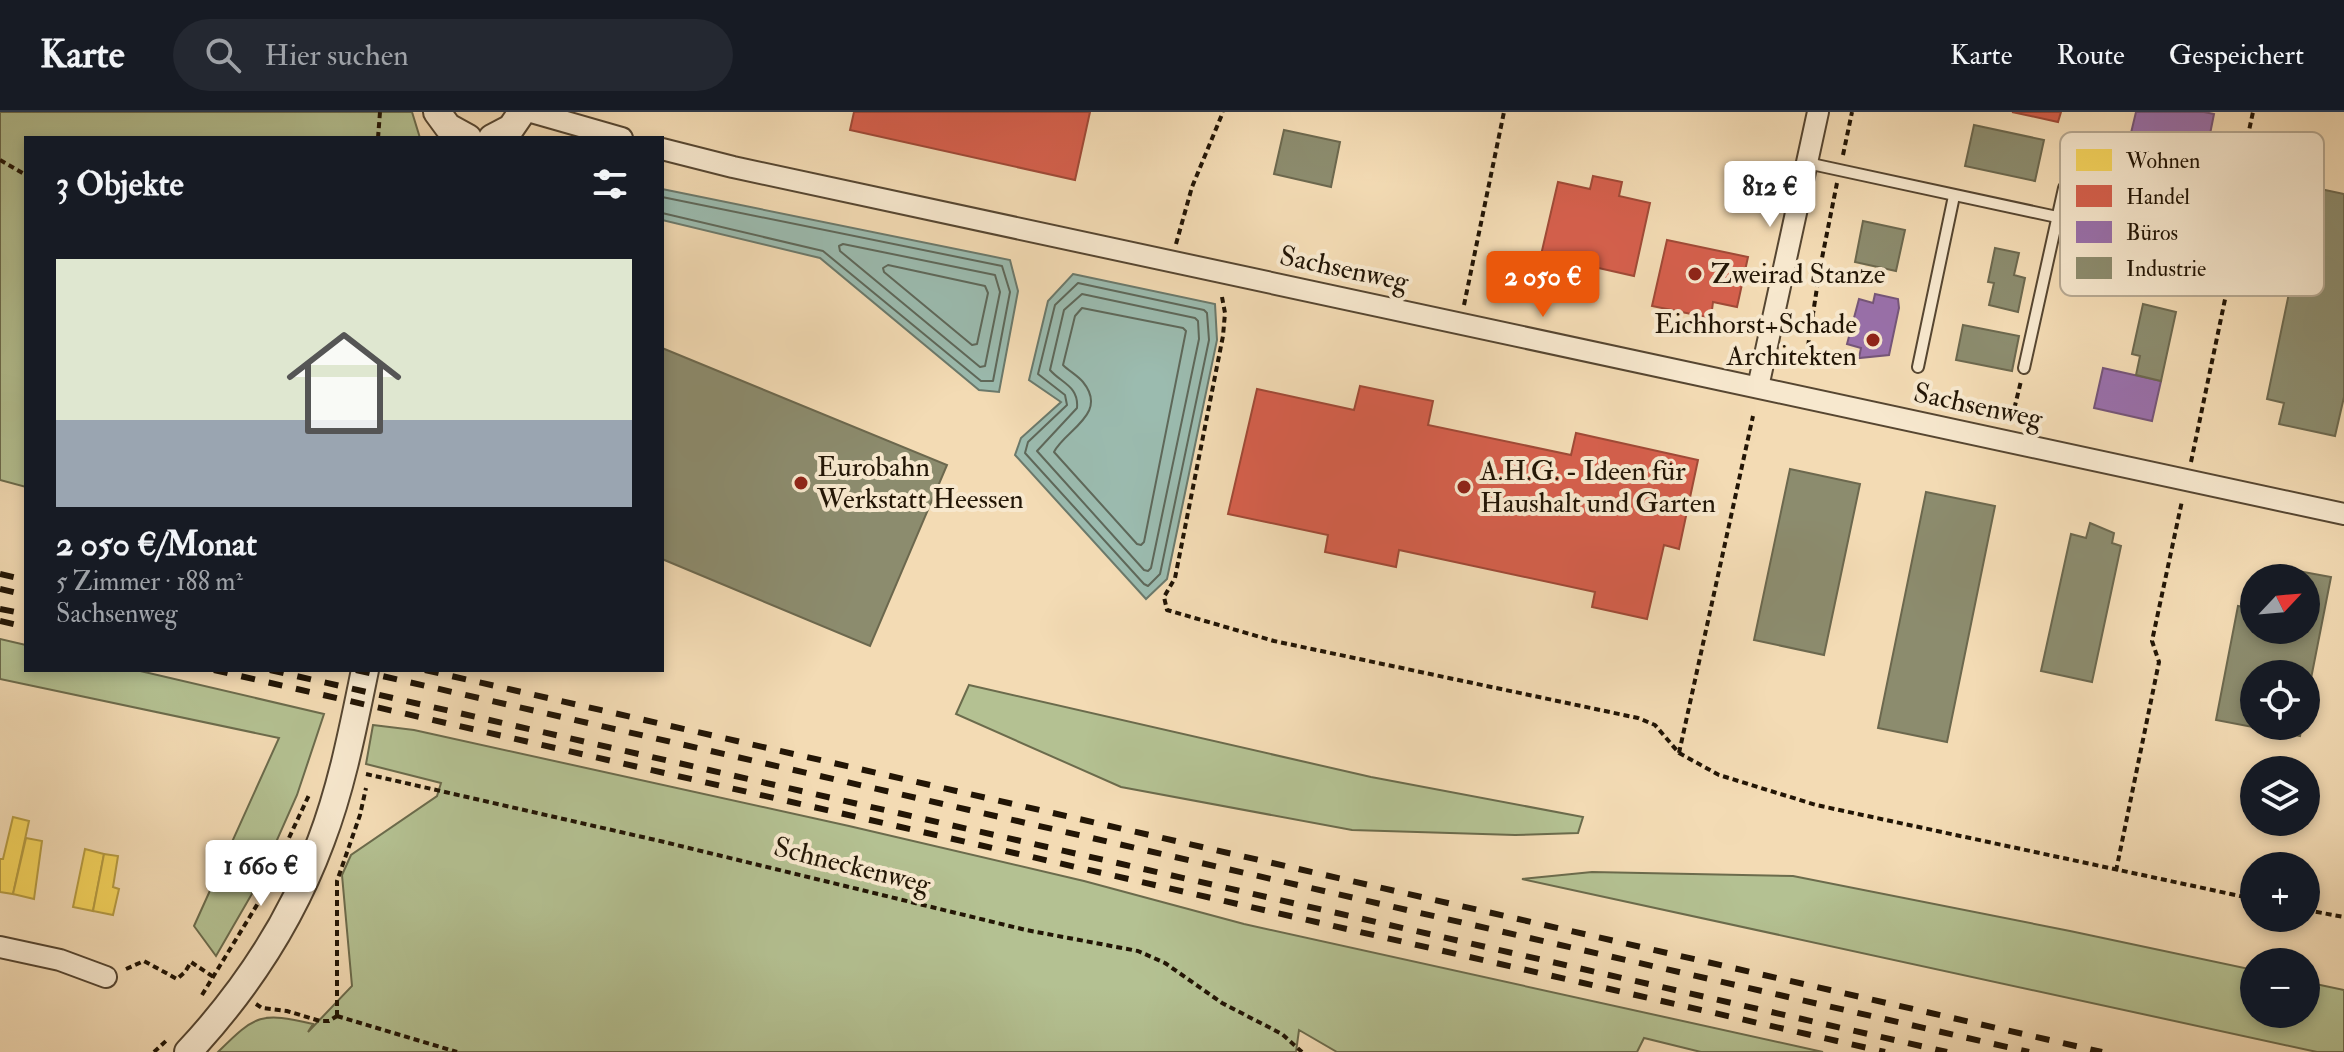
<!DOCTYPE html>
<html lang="de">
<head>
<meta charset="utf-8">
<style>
  :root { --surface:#171b24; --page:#242831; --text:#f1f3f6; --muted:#9ea1a6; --line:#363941; --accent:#ea580c }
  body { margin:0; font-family:"IM FELL Double Pica",serif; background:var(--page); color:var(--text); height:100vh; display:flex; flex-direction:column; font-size:30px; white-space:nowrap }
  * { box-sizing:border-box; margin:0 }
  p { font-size:26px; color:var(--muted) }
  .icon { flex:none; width:44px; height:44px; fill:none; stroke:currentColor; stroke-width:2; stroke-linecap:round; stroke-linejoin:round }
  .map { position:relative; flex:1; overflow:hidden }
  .drawer { position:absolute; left:24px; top:24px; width:640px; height:536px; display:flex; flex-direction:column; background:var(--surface); border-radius:0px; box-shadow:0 4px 12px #0003 }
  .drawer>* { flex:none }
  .needle { width:52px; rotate:64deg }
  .tools { position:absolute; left:2240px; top:452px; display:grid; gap:16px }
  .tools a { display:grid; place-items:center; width:80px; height:80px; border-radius:50%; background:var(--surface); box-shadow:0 4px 12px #0003; font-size:40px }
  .price { position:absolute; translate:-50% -68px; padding:0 18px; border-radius:8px; background:#fff; color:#222; font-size:26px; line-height:52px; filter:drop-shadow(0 2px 4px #0008) }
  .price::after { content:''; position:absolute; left:50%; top:48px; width:24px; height:18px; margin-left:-12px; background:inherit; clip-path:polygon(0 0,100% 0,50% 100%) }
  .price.active { background:var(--accent); color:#fff }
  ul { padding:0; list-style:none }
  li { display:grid; align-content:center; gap:16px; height:424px; padding:0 32px }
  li+li { border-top:2px solid var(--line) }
  li span { display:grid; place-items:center; height:248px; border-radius:0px; color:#555 }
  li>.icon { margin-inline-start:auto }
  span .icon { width:144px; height:144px; fill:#fffc; stroke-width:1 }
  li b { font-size:34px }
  h2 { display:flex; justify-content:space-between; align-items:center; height:96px; padding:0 32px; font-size:34px }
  header { display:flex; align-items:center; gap:48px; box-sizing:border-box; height:112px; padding:0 40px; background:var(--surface); border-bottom:2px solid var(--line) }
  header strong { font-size:38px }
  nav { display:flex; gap:44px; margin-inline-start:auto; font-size:28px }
  .search { width:560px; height:72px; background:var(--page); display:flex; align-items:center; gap:20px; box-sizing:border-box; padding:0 28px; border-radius:44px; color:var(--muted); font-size:30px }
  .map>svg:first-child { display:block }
  .green { fill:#b4c192; stroke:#6b6b4c; stroke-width:2 }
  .water { fill:#9bbbaf; stroke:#6b796b; stroke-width:2 }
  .homes { fill:#f6d55c; stroke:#b69b42; stroke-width:2 }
  .shops { fill:#d6604d; stroke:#a04a37; stroke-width:2 }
  .offices { fill:#9970ab; stroke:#755579; stroke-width:2 }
  .industry { fill:#8c8c6e; stroke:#6c684e; stroke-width:2 }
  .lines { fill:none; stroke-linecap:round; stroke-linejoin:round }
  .shore { stroke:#5e685a; stroke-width:2 }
  .service-casing { stroke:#564631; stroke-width:14 }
  .minor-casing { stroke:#564631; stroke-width:24 }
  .tertiary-casing { stroke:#564631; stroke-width:30 }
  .path { stroke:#221505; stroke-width:4; stroke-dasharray:6 4; stroke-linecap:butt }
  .service { stroke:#f7e8ce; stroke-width:10 }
  .minor { stroke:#f7e8ce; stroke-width:20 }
  .tertiary { stroke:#f7e8ce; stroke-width:26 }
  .rail { stroke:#221505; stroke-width:6; stroke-dasharray:14 14; stroke-linecap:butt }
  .poi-dot { fill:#8f2418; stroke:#f7e8ce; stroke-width:3 }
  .labels { text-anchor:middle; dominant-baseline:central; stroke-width:8; stroke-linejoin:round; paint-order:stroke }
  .street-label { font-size:28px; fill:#221505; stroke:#f7e8ce }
  .poi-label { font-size:28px; fill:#221505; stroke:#f7e8ce; text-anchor:start }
  .key { fill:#f7e8ce; stroke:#b7a992; stroke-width:2 }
  .key-label { font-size:22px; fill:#221505 }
</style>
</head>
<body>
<header>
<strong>Karte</strong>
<div class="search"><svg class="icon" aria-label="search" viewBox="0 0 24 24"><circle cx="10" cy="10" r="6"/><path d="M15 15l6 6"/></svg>Hier suchen</div>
<nav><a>Karte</a><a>Route</a><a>Gespeichert</a></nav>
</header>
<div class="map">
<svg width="2344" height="940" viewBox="0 0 2344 940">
  <rect width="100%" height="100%" fill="#f3dbb4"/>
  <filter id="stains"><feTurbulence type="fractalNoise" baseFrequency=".0025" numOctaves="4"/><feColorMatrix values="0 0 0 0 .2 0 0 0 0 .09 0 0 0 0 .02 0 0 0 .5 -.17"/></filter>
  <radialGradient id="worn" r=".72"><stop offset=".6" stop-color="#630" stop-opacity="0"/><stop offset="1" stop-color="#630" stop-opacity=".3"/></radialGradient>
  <!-- green -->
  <g class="green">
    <polygon points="0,0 412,0 420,26 26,26 26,375 0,368"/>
    <polygon points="0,527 26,533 26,558 136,558 324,602 297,683 257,773 216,844 194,814 279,626 0,567"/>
    <polygon points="969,573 1371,665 1583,705 1578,721 1515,723 1352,718 1121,675 956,602"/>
    <path d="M373,613l41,5 435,96 235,55 160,43 579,128h-122l-57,-14 -7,14h-300l-38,-22 -3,22h-1078c38,-38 43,-40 95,-28l-5,8 44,-46 -10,-111 9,-20 86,-59 4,-13 -75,-19z"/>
    <polygon points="1592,760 1793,764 2070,819 2254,858 2254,902 2306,902 2306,870 2344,878 2344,940 2317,940 1522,767"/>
  </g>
  <!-- water -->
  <g class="water">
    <polygon points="662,77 1010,148 1018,179 999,280 979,278 820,146 662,108"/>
    <polygon points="1073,162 1215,192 1217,228 1167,467 1146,487 1015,343 1021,326 1061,290 1029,268 1048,189"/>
  </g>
  <!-- homes -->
  <g class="homes">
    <polygon points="13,705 29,709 13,782 0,780 0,747 3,747"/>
    <polygon points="26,726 42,729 34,787 13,782"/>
    <polygon points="85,737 104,742 93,799 73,795"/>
    <polygon points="104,742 118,744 113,775 119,777 113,803 93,799"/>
  </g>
  <!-- shops -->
  <g class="shops">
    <polygon points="854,0 1090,0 1075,68 850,18"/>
    <polygon points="2012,0 2061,0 2058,10"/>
    <polygon points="1593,64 1622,70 1619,84 1650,91 1634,164 1594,155 1595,151 1586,149 1585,153 1541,143 1558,70 1590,77"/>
    <polygon points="1667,128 1748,145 1737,195 1713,190 1711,206 1652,194"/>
    <polygon points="1360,274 1433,289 1428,313 1571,343 1576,321 1698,348 1679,437 1664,433 1647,507 1592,495 1595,480 1399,438 1396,455 1325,440 1328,423 1228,402 1257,277 1354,298"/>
  </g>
  <!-- offices -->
  <g class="offices">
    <polygon points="2136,0 2204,0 2214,2 2207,37 2131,21"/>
    <polygon points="1875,182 1898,187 1899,196 1889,243 1859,246 1861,236 1847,232 1859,187 1873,191"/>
    <polygon points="2103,256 2161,269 2152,309 2094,296"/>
  </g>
  <!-- industry -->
  <g class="industry">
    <polygon points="1974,13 2044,28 2035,69 1965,54"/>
    <polygon points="1284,18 1340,30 1331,75 1274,62"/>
    <polygon points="2311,75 2344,82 2344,285 2335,324 2279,312 2284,291 2267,287"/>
    <polygon points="1863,109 1905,118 1896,159 1855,150"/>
    <polygon points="1995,136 2019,141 2014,163 2025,166 2018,200 1989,193 1994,171 1988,170"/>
    <polygon points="2143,192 2176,200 2161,269 2136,263 2140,244 2132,242"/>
    <polygon points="1963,213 2019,224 2012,259 1956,248"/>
    <polygon points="662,236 947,353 870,534 662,447"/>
    <polygon points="1790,357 1860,372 1824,543 1754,528"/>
    <polygon points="1926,380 1995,394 1947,630 1878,616"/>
    <polygon points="2090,411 2114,421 2112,431 2121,434 2092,570 2041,559 2071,422 2086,426"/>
    <polygon points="2298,459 2331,465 2306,592 2306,562 2254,562 2254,614 2302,614 2300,624 2216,608 2238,494 2254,497 2254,518 2306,518 2306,466 2297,466"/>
  </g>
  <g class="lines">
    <!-- shore -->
    <g class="shore">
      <polyline points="662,85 1002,154 1010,180 993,269 981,269 823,139 662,101"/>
      <polygon points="843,132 995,163 1000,180 985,254 980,255 840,139 839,134"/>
      <polygon points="888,153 985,174 988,181 977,232 972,233 884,160 883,156"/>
      <polygon points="1078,171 1204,198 1207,201 1209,228 1160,462 1148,474 1144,472 1025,341 1028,330 1067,293 1065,283 1038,262 1055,193"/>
      <path d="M1082,182l113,24 3,3 1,18 -48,229 -3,3 -4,-1 -107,-119 40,-43c2,-22 -16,-25 -27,-38l14,-60z"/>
      <path d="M1082,196l101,20 3,3 -42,211 -3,3 -4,-1 -83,-92c11,-22 55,-38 29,-70 -6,-7 -14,-11 -20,-17l12,-49z"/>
    </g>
    <defs>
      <g id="service">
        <polyline points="1807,51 2057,105"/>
        <polyline points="1918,255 1954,84"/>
        <polyline points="2024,256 2064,76"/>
      </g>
      <g id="minor">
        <polyline points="531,0 622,26"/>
        <polyline points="662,37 733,55 2344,402"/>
        <polyline points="1758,275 1818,0"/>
        <polyline points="0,835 60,848 106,865"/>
      </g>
      <g id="tertiary">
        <polyline points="437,0 448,15 468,26"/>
        <polyline points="492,26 511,16 522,0"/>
        <path d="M188,940c57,-61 104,-133 133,-211 21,-55 32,-113 44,-171"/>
      </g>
    </defs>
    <!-- service casing -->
    <use href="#service" class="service-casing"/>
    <!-- minor casing -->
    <use href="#minor" class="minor-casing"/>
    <!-- tertiary casing -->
    <use href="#tertiary" class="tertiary-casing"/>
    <!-- path -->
    <g class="path">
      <polyline points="378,26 380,0"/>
      <polyline points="1843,43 1852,0"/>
      <polyline points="0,48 26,63"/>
      <polyline points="2076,87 2238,122"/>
      <polyline points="1176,132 1192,75 1223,0"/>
      <polyline points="1222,185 1225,201 1223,224 1175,466 1164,485 1167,498 1274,529 1638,606 1655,613 1679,641 1719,663 1816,693 2254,787"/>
      <polyline points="1464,193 1504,0"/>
      <polyline points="1805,254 1820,156 1837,71"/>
      <polyline points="2012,306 2021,269"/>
      <polyline points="2191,350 2255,44 2244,42 2253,0"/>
      <polyline points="1679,641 1753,304"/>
      <polyline points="366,662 660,729 1026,818 1138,839 1165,851 1222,891 1282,922 1302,940"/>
      <polyline points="2116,759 2159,550 2152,529 2182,389"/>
      <polyline points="2306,798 2344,805"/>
      <polyline points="126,857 144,849 177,867 185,860 191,850 215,866"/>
      <polyline points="202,883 260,788 309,683"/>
      <polyline points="256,892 262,896 287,899 320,909 329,909 337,904"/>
      <polyline points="337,904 337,769 360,703 366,676"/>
      <polyline points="337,904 457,940"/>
      <polyline points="154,940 167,928"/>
    </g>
    <!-- service -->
    <use href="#service" class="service"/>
    <!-- minor -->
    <use href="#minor" class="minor"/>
    <!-- tertiary -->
    <use href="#tertiary" class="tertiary"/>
    <!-- rail -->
    <g class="rail">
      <polyline points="0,462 26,468"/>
      <polyline points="0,477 26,483"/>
      <polyline points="0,497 26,502"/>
      <polyline points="0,509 26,515"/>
      <polyline points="214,558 1885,940"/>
      <polyline points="270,558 1947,940"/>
      <polyline points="356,558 2029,940"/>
      <polyline points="425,558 2102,940"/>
    </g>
  </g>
  <!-- markers -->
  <g class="poi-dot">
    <circle cx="1695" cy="162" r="8"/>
    <circle cx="1873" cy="228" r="8"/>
    <circle cx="801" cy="371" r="8"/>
    <circle cx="1464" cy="375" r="8"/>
  </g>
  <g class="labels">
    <!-- street labels -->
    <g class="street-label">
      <text transform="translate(1344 157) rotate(12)">Sachsenweg</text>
      <text transform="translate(1978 294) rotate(12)">Sachsenweg</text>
      <text transform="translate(852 754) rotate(14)">Schneckenweg</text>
    </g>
    <!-- poi labels -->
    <g class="poi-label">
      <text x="1711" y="162">Zweirad Stanze</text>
      <text x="1857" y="212" text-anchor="end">Eichhorst+Schade<tspan x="1857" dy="32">Architekten</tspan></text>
      <text x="817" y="355">Eurobahn<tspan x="817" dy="32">Werkstatt Heessen</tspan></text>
      <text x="1480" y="359">A.H.G. - Ideen für<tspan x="1480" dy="32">Haushalt und Garten</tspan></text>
    </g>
  </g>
  <!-- legend -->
  <rect x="2060" y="20" width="264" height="164" rx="12" class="key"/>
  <rect x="2076" y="37" width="36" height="22" fill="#f6d55c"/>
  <rect x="2076" y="73" width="36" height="22" fill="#d6604d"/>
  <rect x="2076" y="109" width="36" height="22" fill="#9970ab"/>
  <rect x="2076" y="145" width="36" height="22" fill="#8c8c6e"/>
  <g class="key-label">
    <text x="2126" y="56">Wohnen</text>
    <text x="2126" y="92">Handel</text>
    <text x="2126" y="128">Büros</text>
    <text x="2126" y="164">Industrie</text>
  </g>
  <rect width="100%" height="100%" filter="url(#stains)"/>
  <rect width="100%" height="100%" fill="url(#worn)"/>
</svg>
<div class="tools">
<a><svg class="needle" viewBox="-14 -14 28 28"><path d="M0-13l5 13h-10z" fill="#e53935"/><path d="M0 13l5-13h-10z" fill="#9ea1a6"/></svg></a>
<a><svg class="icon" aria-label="locate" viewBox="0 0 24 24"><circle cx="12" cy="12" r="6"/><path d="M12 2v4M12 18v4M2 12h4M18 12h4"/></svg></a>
<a><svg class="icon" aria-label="layers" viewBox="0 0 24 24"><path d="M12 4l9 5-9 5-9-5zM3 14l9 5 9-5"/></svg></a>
<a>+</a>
<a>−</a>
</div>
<b class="price" style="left:1770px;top:117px">812 €</b>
<b class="price active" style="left:1543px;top:207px">2 050 €</b>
<b class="price" style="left:261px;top:796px">1 660 €</b>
<section class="drawer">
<h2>3 Objekte<svg class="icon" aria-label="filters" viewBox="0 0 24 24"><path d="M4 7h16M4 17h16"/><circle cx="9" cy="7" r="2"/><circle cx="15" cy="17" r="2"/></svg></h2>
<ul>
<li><span style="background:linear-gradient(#dfe7d0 65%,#9aa5b1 0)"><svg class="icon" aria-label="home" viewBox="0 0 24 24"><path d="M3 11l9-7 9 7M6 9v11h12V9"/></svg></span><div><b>2 050 €/Monat</b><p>5 Zimmer · 188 m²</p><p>Sachsenweg</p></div></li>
</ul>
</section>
</div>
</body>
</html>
